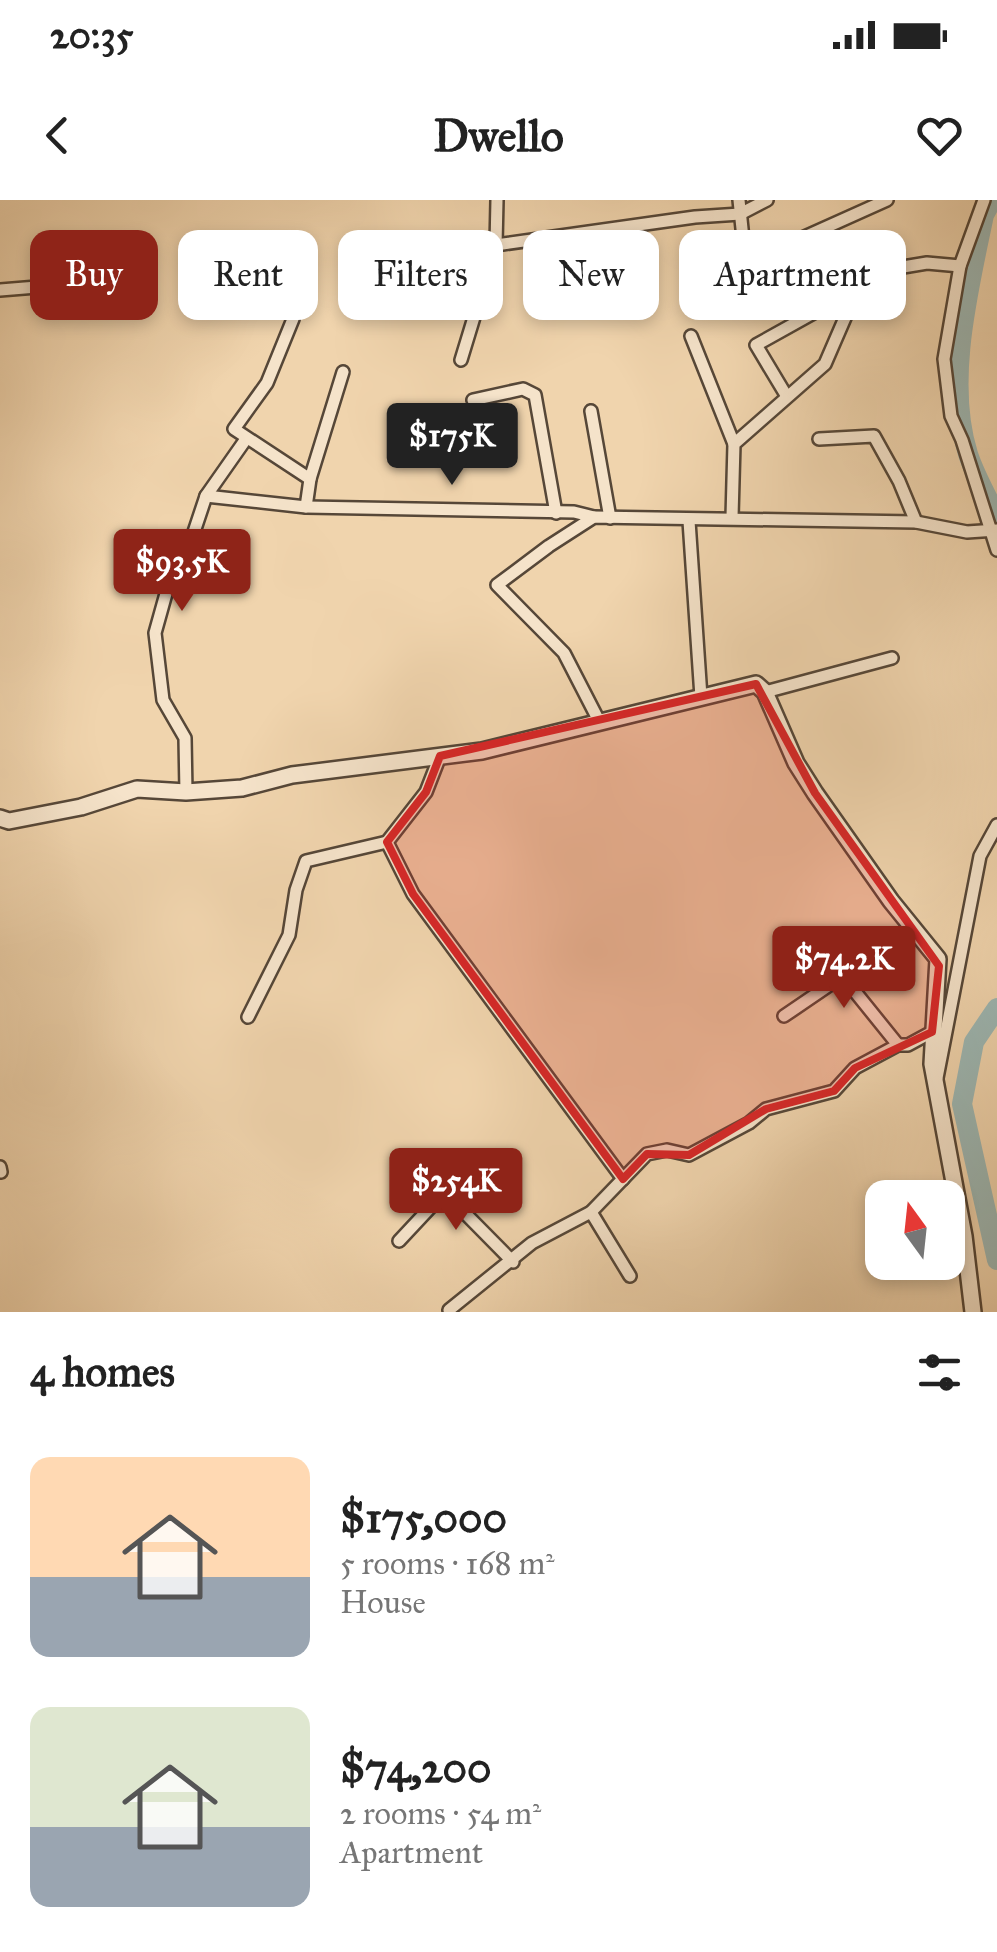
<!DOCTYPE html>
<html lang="en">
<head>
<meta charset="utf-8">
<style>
  :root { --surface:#fff; --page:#f6f6f6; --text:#222; --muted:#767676; --accent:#8f2418 }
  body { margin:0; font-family:"IM FELL Great Primer",serif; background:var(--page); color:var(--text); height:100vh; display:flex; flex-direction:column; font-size:38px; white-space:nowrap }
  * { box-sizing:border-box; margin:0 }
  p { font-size:32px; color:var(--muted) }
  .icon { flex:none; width:55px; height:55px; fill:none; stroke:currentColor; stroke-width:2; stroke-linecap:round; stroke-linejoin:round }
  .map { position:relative; height:1112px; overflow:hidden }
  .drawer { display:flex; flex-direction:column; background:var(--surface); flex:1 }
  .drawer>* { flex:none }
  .hud { position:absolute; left:30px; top:30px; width:938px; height:90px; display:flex; gap:20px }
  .needle { width:65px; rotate:345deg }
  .buttons { position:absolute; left:865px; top:980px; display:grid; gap:20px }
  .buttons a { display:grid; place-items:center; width:100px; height:100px; border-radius:20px; background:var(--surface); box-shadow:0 5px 15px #0003; font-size:50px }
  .price { position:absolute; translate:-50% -85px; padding:0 22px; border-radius:10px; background:var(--accent); color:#fff; font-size:32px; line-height:65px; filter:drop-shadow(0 2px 5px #0008) }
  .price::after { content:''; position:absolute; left:50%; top:60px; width:30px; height:22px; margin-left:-15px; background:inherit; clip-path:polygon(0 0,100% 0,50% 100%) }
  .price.on { background:#222; color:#fff }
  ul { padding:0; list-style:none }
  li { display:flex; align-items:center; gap:30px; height:250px; padding:0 30px }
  li span { display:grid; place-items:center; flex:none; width:280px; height:200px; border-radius:20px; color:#555 }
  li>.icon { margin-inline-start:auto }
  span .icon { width:120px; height:120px; fill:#fffc; stroke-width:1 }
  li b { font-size:42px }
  h2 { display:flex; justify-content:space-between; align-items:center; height:120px; padding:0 30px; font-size:42px }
  .pill { padding:0 35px; border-radius:20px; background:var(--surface); box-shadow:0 5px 15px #0003; font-size:35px; line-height:90px }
  .pill.on { background:var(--accent); color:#fff }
  .status { display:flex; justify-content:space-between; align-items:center; height:70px; padding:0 50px; background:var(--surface); direction:ltr }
  .status svg { height:28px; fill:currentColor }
  header { display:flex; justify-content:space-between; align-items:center; height:130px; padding:0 30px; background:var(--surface); font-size:45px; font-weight:800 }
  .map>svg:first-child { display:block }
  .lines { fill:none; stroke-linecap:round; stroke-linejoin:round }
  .river { stroke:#9db7b3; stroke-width:20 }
  .minor-casing { stroke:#564738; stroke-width:16 }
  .tertiary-casing { stroke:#564738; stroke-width:20 }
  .minor { stroke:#f5e3ca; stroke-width:11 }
  .tertiary { stroke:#f5e3ca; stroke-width:15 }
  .marked { fill:#d62828; fill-opacity:0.2; stroke:#d62828; stroke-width:8; stroke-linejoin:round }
</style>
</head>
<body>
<div class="status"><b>20:35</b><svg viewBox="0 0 49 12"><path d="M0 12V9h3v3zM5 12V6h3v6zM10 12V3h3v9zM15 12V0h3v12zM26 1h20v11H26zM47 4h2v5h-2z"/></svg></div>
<header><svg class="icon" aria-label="back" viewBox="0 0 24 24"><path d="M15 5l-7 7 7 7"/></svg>Dwello<svg class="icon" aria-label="heart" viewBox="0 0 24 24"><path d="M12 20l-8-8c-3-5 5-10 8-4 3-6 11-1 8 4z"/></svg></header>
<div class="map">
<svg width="997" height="1112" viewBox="0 0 997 1112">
  <rect width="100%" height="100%" fill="#f0d4ad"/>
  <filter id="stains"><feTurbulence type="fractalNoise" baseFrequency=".002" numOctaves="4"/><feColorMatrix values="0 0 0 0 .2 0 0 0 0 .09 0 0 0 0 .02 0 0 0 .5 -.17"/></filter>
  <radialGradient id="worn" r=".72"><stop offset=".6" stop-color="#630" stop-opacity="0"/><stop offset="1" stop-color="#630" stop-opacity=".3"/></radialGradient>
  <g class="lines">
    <!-- river -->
    <g class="river">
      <path d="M992,0l-8,15c-15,73 -39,166 -16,239 7,22 20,43 29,64"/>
      <polyline points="997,808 974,842 962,904 997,1060"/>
    </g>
    <defs>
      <g id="minor">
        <polyline points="739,0 744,48 751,61 746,87"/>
        <polyline points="984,0 960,66 944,159 951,216 962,240 997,350"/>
        <polyline points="496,45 695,17 740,14 767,0"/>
        <polyline points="751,61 887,0"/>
        <polyline points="0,90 49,86"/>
        <polyline points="691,136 734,244"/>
        <polyline points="461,160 496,45 497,0"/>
        <polyline points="786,195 756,145 844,96"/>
        <polyline points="473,200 523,189 535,195 556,313"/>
        <polyline points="591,211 610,318"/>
        <polyline points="819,239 874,236 899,281 916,322"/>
        <polyline points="310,279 343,172"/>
        <polyline points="206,296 306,307 310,279 234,229 267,183 293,119"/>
        <polyline points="306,307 574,312 594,317"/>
        <polyline points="732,317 734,244 825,164 854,97 885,70 927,63 960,66"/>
        <polyline points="689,321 701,497"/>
        <polyline points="765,492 892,458"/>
        <polyline points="599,521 564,453 497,385 549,346 594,317 916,322 967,332 997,330"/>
        <polyline points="440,556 426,592 387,642 413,694 623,979"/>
        <polyline points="186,592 185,538 163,500 155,433 174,365 189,347 206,296 246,239"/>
        <polyline points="784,816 831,784 837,775 848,783 898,845"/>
        <polyline points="248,817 289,735 296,690 306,661 387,642"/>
        <polyline points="937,878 980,656 997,625"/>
        <polyline points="0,967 1,972"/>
        <polyline points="591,1012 630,1076"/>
        <polyline points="399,1041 441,996 447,995 513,1062"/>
        <polyline points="449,1110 532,1043 591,1012 647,954 667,950 689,955 749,923 766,909 834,891 855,868 898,845 908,845 932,832"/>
      </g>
      <polyline id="tertiary" points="0,618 9,621 81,607 137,589 186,592 242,588 292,575 482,551 756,484 765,492 796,563 815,593 891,701 938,759 932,864 964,1036 973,1112"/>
    </defs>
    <!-- minor casing -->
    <use href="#minor" class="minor-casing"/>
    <!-- tertiary casing -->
    <use href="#tertiary" class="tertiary-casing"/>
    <!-- minor -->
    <use href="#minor" class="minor"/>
    <!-- tertiary -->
    <use href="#tertiary" class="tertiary"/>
  </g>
  <!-- marked area -->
  <path class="marked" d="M756,484l59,109 124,173 -7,66 -77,36 -21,23 -68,18 -77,46 -42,-1 -24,25 -210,-285 -26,-52 39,-50 14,-36z"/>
  <rect width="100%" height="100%" filter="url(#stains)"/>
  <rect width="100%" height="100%" fill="url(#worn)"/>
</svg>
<div class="buttons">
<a><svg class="needle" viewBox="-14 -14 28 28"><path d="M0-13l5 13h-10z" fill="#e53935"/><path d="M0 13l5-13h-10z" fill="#767676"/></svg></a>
</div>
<b class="price on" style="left:452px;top:288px">$175K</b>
<b class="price" style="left:182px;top:414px">$93.5K</b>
<b class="price" style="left:844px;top:811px">$74.2K</b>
<b class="price" style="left:456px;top:1033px">$254K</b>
<div class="hud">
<a class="pill on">Buy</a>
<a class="pill">Rent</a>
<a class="pill">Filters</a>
<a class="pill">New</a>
<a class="pill">Apartment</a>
</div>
</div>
<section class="drawer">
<h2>4 homes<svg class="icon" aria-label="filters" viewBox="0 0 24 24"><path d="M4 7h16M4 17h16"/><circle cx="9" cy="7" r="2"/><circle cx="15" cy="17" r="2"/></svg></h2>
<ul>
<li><span style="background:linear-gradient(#ffd9b3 60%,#9aa5b1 0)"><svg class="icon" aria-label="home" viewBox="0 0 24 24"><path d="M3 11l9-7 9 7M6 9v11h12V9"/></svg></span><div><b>$175,000</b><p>5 rooms · 168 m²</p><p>House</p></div></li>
<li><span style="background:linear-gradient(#dfe7d0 60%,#9aa5b1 0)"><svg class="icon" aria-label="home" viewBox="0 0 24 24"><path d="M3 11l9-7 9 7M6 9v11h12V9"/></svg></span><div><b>$74,200</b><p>2 rooms · 54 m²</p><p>Apartment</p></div></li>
</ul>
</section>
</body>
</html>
